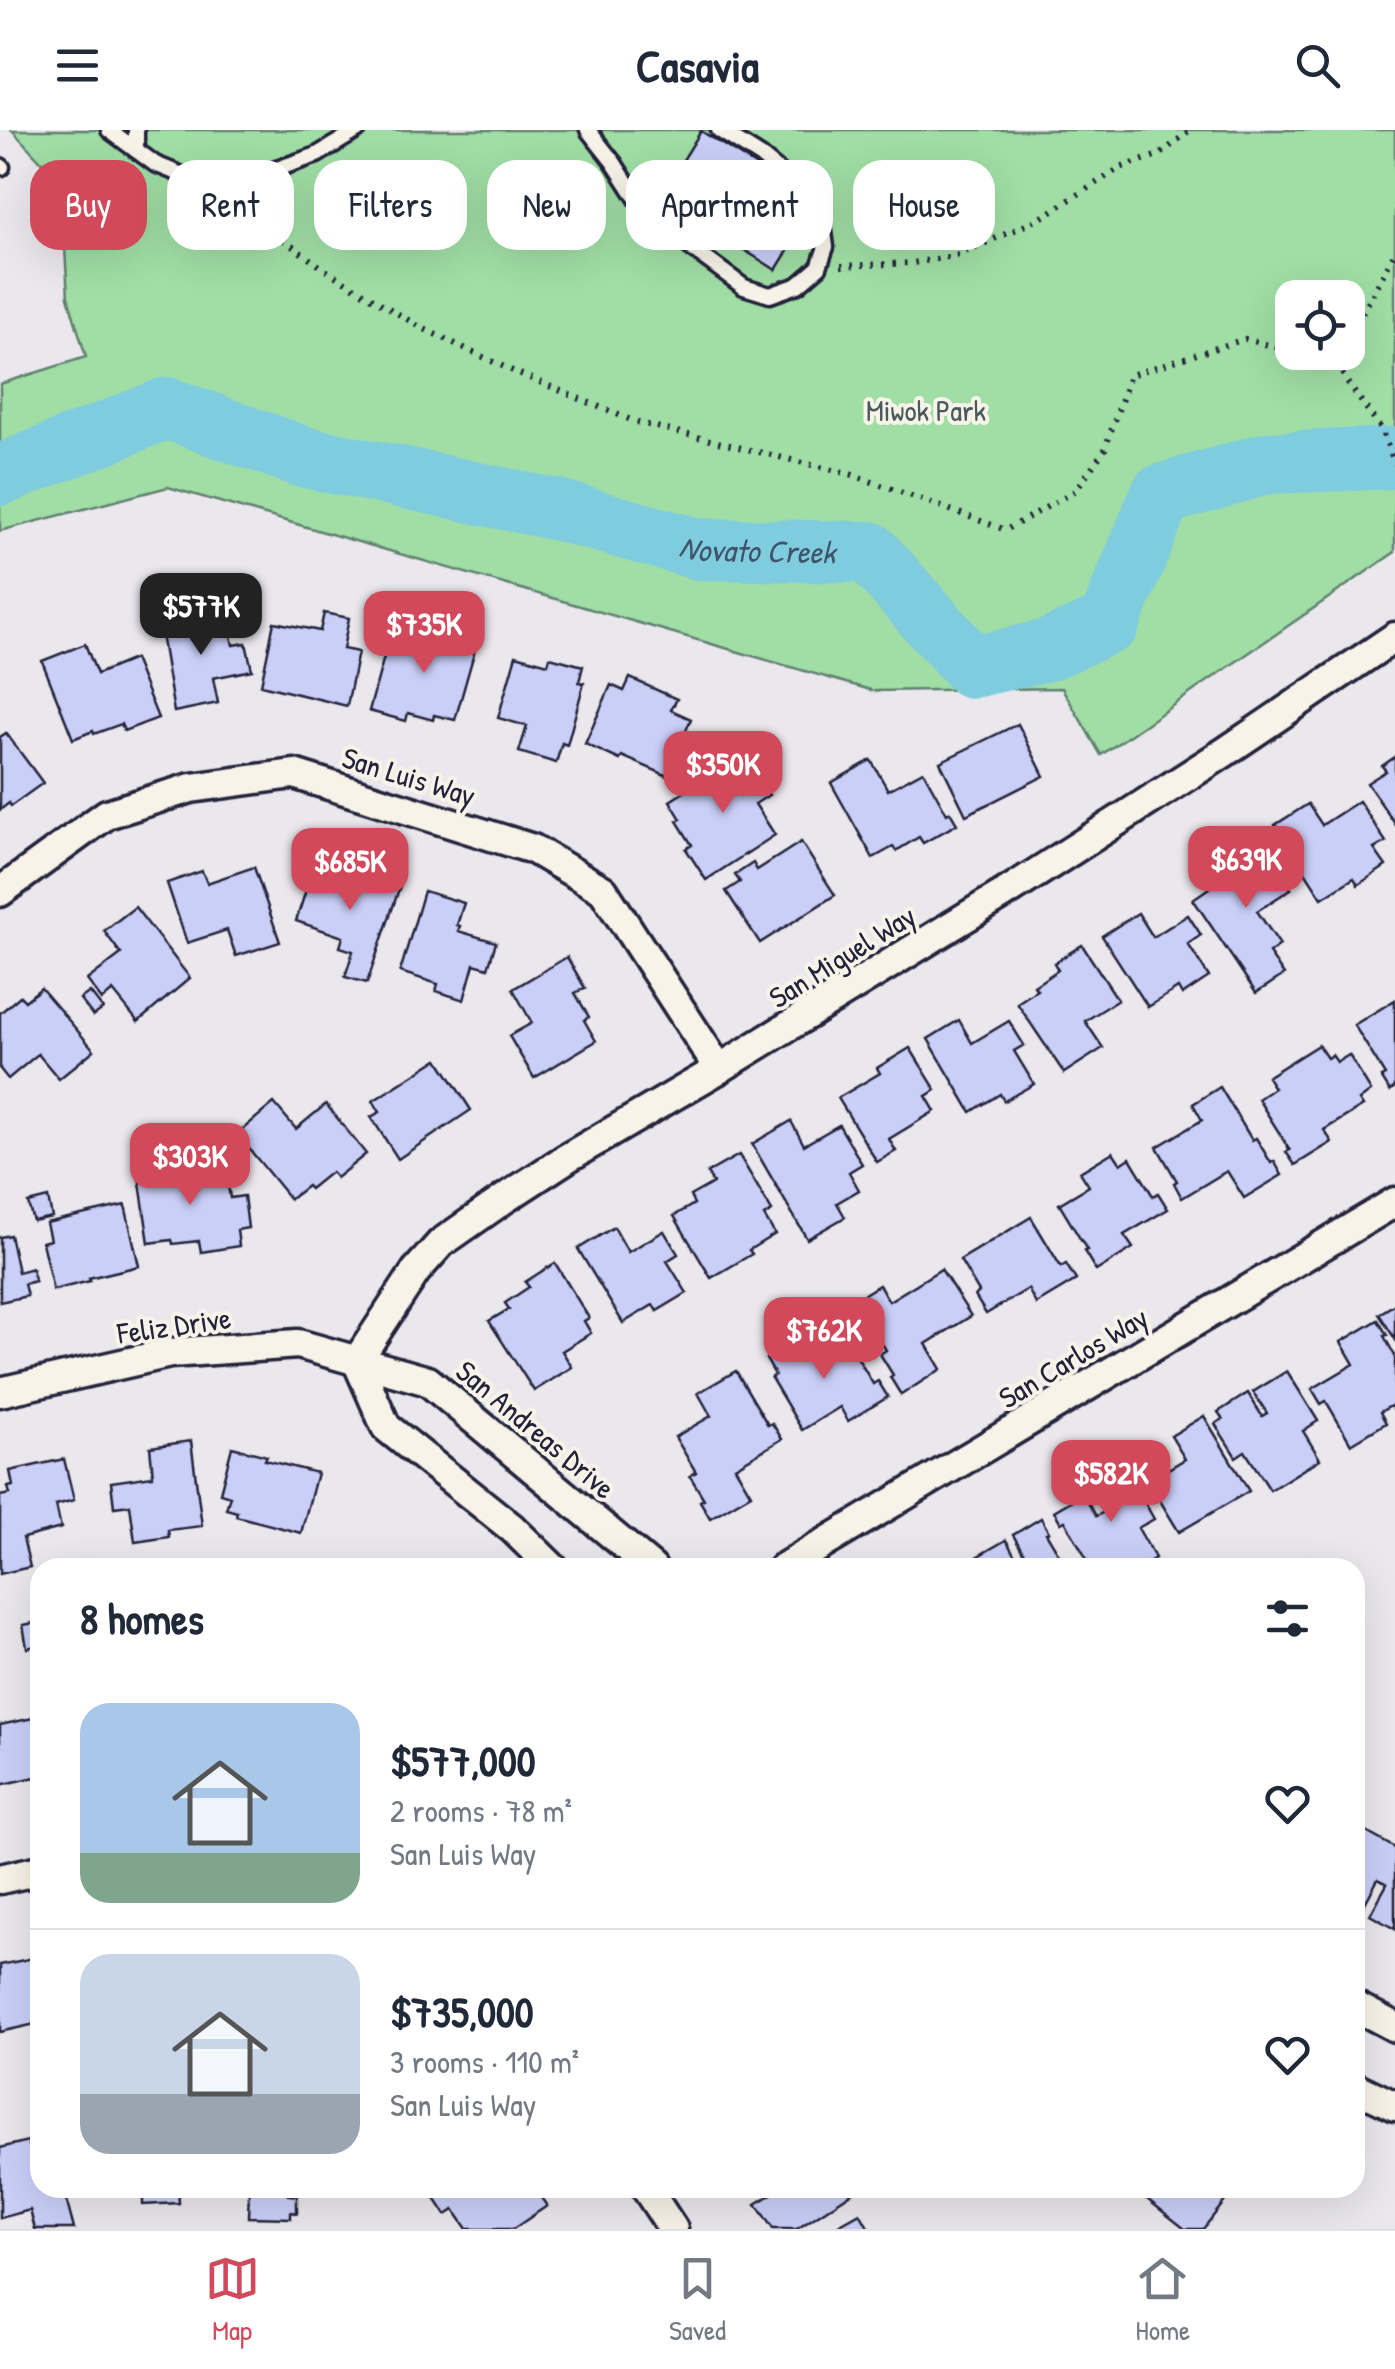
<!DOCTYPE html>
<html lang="en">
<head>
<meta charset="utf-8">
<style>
  :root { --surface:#fff; --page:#f2f2f3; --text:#1f2937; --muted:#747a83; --line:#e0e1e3; --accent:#d1495b }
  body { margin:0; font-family:"Patrick Hand",sans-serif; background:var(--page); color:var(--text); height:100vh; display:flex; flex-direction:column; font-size:38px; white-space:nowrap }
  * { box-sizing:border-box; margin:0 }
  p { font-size:32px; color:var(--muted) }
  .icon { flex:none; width:55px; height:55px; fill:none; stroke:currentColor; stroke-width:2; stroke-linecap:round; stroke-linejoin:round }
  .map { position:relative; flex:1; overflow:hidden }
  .side { position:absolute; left:30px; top:1428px; width:1335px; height:640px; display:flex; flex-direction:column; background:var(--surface); border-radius:30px; box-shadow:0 10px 40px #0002 }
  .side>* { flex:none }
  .hud { position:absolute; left:30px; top:30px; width:1335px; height:90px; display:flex; gap:20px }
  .tools { position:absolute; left:1275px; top:150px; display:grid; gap:20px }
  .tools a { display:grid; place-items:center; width:90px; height:90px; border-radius:20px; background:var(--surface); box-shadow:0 10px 40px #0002; font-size:50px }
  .price { position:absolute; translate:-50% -85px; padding:0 22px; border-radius:20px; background:var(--accent); color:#fff; font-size:32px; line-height:65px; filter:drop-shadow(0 2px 5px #0008) }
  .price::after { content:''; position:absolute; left:50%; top:60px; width:30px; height:22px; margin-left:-15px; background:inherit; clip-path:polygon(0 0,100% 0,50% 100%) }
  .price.selected { background:#222; color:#fff }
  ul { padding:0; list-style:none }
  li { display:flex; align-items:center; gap:30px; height:250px; padding:0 50px }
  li+li { border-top:2px solid var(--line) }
  li span { display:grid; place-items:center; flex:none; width:280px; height:200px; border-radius:30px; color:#555 }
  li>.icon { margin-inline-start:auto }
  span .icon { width:120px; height:120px; fill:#fffc; stroke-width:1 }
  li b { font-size:42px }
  h2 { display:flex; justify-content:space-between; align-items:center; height:120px; padding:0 50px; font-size:42px }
  .chip { padding:0 35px; border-radius:30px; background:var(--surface); box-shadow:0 10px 40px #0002; font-size:35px; line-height:90px }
  .chip.selected { background:var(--accent); color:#fff }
  header { display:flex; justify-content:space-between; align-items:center; height:130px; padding:0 50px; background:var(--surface); font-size:45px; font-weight:800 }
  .tab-bar { display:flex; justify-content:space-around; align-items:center; height:140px; border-top:2px solid var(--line); background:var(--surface); font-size:28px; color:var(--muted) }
  .tab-bar a { display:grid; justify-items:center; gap:5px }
  .tab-bar .selected { color:var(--accent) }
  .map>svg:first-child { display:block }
  .green { fill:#a0dea5; stroke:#618070; stroke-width:2.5; fill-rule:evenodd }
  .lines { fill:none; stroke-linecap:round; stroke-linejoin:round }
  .river { stroke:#7fccde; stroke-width:62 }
  .building { fill:#cacff8; stroke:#22223b; stroke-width:2.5 }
  .lane-casing { stroke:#22223b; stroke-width:21 }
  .street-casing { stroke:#22223b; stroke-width:35 }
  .path { stroke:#22223b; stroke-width:6; stroke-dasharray:2.5 8; stroke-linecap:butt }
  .lane { stroke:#f7f3e8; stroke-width:14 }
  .street { stroke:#f7f3e8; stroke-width:28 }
  .labels { text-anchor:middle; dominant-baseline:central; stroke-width:8; stroke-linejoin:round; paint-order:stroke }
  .park-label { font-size:30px; fill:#485a5b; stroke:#f7f3e8 }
  .street-label { font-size:30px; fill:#22223b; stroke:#f7f3e8 }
  .water-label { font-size:32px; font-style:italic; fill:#3e556c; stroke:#f7f3e8 }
</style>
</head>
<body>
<header><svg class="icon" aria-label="menu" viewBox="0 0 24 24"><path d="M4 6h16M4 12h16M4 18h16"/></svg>Casavia<svg class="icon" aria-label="search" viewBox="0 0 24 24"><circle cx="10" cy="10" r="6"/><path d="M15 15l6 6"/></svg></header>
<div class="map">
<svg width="1395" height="2099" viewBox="0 0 1395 2099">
  <rect width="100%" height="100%" fill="#eae8ed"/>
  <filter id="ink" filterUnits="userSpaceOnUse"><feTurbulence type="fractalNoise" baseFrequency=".01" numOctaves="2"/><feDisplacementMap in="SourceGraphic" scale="20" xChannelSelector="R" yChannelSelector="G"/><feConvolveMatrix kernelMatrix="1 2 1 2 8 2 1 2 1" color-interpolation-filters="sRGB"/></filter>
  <g filter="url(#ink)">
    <!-- green -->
    <path class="green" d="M12,0h1383v422l-294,203 -39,-67 -188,3 -706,-204 -168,44v-147l86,-27 -18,-60 -7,-114zM1292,168h56v54h-56z"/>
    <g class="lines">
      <!-- river -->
      <path class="river" id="s1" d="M0,345l167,-67 133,48 258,54 140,39 171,3 103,115 76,-17 61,-27 52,-128 107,-32 127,-5"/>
    </g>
    <!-- building -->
    <g class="building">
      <polygon points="701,1 806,67 784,101 795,109 776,140 660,67"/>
      <polygon points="225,478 233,515 246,513 252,540 213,548 218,573 174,582 160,498 198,490 197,483"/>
      <polygon points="324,483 349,488 343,519 358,522 347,576 261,555 274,492 320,501"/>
      <polygon points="432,496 478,509 455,590 434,585 433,590 408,583 406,591 369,581 390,505 427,515"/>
      <polygon points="85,514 97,544 134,529 158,588 124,601 121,594 94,604 93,601 73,609 42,531"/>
      <polygon points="516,525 548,534 550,527 583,536 579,552 584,553 567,615 562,613 556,633 519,622 527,596 498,588"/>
      <polygon points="630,548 677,569 671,580 691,589 675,627 678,628 670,647 622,626 620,630 585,614 611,555 624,561"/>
      <polygon points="1018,594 1044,646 966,685 940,632"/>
      <polygon points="6,603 43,653 11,676 9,673 0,680 0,607"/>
      <polygon points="728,622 734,631 743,625 769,665 755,674 775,705 706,750 686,719 692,715 677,691 681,689 670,671 717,641 712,633"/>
      <polygon points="1395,627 1395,694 1367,653 1386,641 1382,636"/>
      <polygon points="871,630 888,660 923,641 947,684 950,682 957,694 923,713 919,707 896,721 893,717 873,728 831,653"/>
      <polygon points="1359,671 1386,712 1374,719 1386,736 1358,755 1354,748 1322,768 1275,695 1308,674 1322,695"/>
      <polygon points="1255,706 1291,759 1257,781 1280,815 1269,823 1284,845 1256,863 1193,769 1212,756 1208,751 1231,736 1224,726"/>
      <polygon points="801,712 835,765 760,813 726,761 740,752 735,745 753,733 757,740"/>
      <polygon points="315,732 363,747 364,745 400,756 367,853 345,847 353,821 340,817 343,807 296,791"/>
      <polygon points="254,737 280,812 236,826 227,800 187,813 167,753 202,741 207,753"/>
      <polygon points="424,761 464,773 457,795 460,796 458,801 496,812 488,838 474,834 464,870 436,861 438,854 400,842"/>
      <polygon points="135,777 190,848 138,892 113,861 102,870 87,850 121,824 104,801"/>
      <polygon points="1138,783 1153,807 1188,785 1201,805 1188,814 1209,847 1182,865 1178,858 1148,877 1102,806"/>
      <polygon points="1082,815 1118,870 1085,891 1103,918 1064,943 1017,873 1037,860 1034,856 1058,840 1054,833"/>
      <polygon points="567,827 585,858 575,863 589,887 584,890 596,911 534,948 509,906 532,893 513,859"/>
      <polygon points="41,858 94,920 59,949 38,924 8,949 0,939 0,883 20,866 25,871"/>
      <polygon points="90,862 103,879 93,886 80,869"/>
      <polygon points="1395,870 1395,957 1390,961 1381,947 1385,945 1354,895"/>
      <polygon points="959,890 972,913 1009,891 1024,915 1014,921 1034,954 1004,971 1000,964 971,982 928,909"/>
      <polygon points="1318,915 1327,928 1332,925 1337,932 1349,925 1371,961 1359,970 1363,976 1324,1000 1332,1012 1295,1035 1286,1022 1290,1020 1258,969 1274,958 1267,947"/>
      <polygon points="910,918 936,960 926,966 935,981 889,1009 896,1021 877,1032 838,968 880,943 877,938"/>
      <polygon points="438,929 471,980 398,1029 371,987 380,982 373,971"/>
      <polygon points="1220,957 1252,1010 1256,1008 1271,1033 1274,1031 1282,1045 1244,1068 1227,1041 1182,1068 1174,1053 1177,1051 1157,1017 1202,990 1193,974"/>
      <polygon points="274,973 296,999 326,974 366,1024 336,1048 331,1042 310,1059 307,1056 290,1069 237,1004"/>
      <polygon points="791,991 804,1015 839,995 862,1034 849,1042 859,1060 837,1073 845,1087 807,1109 752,1014"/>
      <polygon points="1113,1022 1121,1034 1130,1028 1153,1066 1158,1063 1168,1079 1124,1105 1133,1118 1096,1141 1084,1121 1087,1120 1059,1074 1089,1056 1080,1042"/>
      <polygon points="739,1025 772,1081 764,1086 775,1104 749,1120 752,1124 711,1148 674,1086 694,1074 690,1066 713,1053 707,1043"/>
      <polygon points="184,1031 186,1045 217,1040 219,1056 228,1055 230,1068 244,1066 248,1098 237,1100 239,1116 201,1122 199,1111 173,1114 172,1110 149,1113 138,1039"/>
      <polygon points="48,1068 52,1087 33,1091 28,1073"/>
      <polygon points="125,1075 139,1136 89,1148 90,1151 53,1160 42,1112 50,1110 46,1093"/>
      <polygon points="1031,1087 1061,1137 1066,1134 1076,1150 1036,1174 1028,1159 986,1184 975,1166 979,1162 960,1130"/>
      <polygon points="614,1097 628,1122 664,1101 678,1124 667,1131 687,1163 657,1181 653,1175 623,1193 578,1119"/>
      <polygon points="10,1105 18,1142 32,1138 35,1151 24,1154 27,1166 0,1172 0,1107"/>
      <polygon points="555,1133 589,1188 584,1191 591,1203 562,1221 572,1237 534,1261 489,1191 509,1179 505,1173 529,1157 525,1152"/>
      <polygon points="941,1139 971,1186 926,1214 941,1239 901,1265 890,1247 893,1245 880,1224 886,1220 864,1185 867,1183 858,1168 879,1155 889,1171"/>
      <polygon points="1395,1174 1395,1209 1379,1184"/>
      <polygon points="1378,1190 1387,1205 1384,1206 1395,1226 1395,1282 1391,1276 1380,1282 1386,1293 1351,1314 1326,1271 1321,1274 1312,1259 1354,1234 1341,1212"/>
      <polygon points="843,1203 873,1254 878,1251 888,1267 848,1291 840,1277 802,1300 771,1248 775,1245 766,1229 789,1216 797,1230"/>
      <polygon points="736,1241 768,1295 772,1293 782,1309 735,1337 751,1364 710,1388 700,1371 704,1369 690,1346 696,1342 675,1307 711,1286 698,1263"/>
      <polygon points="1287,1241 1318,1291 1303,1301 1320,1329 1270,1360 1245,1321 1236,1327 1215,1294 1223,1289 1218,1282 1248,1263 1262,1286 1267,1283 1253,1262"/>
      <polygon points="1204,1286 1249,1361 1179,1402 1148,1351 1185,1329 1171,1306"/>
      <polygon points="191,1311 202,1396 168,1400 169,1407 135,1412 130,1375 114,1377 111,1352 153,1346 150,1317"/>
      <polygon points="232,1317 267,1326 265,1330 317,1343 301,1403 236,1386 237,1382 226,1379 230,1366 220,1363"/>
      <polygon points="64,1329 74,1370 56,1375 61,1398 23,1408 30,1437 0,1444 0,1366 10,1364 8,1357 13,1356 10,1341"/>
      <polygon points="1126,1340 1154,1389 1138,1398 1155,1428 1139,1438 1092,1438 1065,1391 1061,1393 1054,1381 1083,1364 1096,1386 1104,1382 1091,1360"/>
      <polygon points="1041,1388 1049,1402 1046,1403 1067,1438 978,1438 973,1429 1006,1410 1019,1433 1027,1429 1013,1405"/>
      <polygon points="40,1492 40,1515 27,1518 23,1495"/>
      <polygon points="33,1588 40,1618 40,1646 0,1655 0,1595"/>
      <polygon points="1361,1699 1395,1718 1395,1799 1370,1785 1387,1754 1378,1749 1355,1792 1355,1710"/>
      <polygon points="38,1827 40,1836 40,1893 0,1902 0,1835"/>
      <polygon points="28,2011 30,2018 40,2015 40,2058 63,2058 74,2099 35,2099 30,2080 0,2088 0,2018"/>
      <polygon points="143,2058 178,2058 179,2073 143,2075"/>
      <polygon points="249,2058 289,2058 289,2065 297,2066 297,2083 291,2082 291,2088 248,2087"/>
      <polygon points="428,2058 534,2058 547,2076 513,2099 467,2099 454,2080 446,2085"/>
      <polygon points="781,2058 859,2058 797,2099 773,2099 756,2074"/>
      <polygon points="1133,2058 1229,2058 1233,2061 1203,2099 1185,2099"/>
      <polygon points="860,2083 869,2099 836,2099 835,2097"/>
    </g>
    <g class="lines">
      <defs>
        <g id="lane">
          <polyline points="109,0 155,34 207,55 265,43 317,25 358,0"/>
          <polyline points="588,0 614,33 648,86 744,157 770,165 798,155 819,137 826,117 822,86 815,71 762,27 719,0"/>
          <polyline points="136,20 136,0"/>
          <polyline points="0,36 2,37"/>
        </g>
        <g id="street">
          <polyline points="0,762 107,684 191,658 294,644 533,719 603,760 719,939"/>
          <polyline points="357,1231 416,1141 441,1113 504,1069 567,1028 719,939 1010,760 1225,622 1395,507"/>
          <polyline points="357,1231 386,1297 512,1398 553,1438"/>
          <polyline points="0,1262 170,1223 298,1214 428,1251 652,1438"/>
          <polyline points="783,1438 1395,1072"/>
          <polyline points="0,1749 40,1740"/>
          <polyline points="1355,1876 1395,1897"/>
          <polyline points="1355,1957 1395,1976"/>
          <polyline points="646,2058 673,2099"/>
        </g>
      </defs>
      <!-- lane casing -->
      <use href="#lane" class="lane-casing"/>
      <!-- street casing -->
      <use href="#street" class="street-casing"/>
      <!-- path -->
      <g class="path">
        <polyline points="232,73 324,139 420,197 515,242 636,292 853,345 1006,400 1075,361 1105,319 1130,245 1245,209 1292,221"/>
        <polyline points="841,136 913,133 959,125 1039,89 1120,38 1161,24 1190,0"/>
        <polyline points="1348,211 1395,122"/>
        <polyline points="1298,222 1336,232 1347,252 1380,297 1395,334"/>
      </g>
      <!-- lane -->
      <use href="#lane" class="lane"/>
      <!-- street -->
      <use href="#street" class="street"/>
    </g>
  </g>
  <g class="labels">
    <!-- park labels -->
    <g class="park-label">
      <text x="926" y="280">Miwok Park</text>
    </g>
    <!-- street labels -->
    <g class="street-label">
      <text transform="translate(409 646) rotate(17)">San Luis Way</text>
      <text transform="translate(842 826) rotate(-32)">San Miguel Way</text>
      <text transform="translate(174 1195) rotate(-8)">Feliz Drive</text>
      <text transform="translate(1073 1227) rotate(-31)">San Carlos Way</text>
      <text transform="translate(536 1299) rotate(40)">San Andreas Drive</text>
    </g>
    <!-- water labels -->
    <g class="water-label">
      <text stroke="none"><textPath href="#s1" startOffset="790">Novato Creek</textPath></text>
    </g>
  </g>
</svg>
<div class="tools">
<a><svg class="icon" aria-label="locate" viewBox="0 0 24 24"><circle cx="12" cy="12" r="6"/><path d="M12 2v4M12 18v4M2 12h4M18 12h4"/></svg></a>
</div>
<b class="price selected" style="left:201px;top:528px">$577K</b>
<b class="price" style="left:424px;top:546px">$735K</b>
<b class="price" style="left:723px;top:686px">$350K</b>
<b class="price" style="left:1246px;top:781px">$639K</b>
<b class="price" style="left:350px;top:783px">$685K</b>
<b class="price" style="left:190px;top:1078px">$303K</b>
<b class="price" style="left:824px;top:1252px">$762K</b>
<b class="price" style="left:1111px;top:1395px">$582K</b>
<div class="hud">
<a class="chip selected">Buy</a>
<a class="chip">Rent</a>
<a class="chip">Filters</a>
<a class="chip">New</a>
<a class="chip">Apartment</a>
<a class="chip">House</a>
</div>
<section class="side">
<h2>8 homes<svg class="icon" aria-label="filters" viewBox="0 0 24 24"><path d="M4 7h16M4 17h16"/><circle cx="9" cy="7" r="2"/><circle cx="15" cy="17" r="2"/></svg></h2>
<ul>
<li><span style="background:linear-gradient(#a9c7e8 75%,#7fa58c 0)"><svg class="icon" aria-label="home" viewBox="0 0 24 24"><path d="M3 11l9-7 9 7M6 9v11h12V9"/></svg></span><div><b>$577,000</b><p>2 rooms · 78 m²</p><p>San Luis Way</p></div><svg class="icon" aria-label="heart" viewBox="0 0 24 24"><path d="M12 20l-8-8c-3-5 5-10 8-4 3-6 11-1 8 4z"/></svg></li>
<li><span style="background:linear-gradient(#c9d6e8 70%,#9aa5b1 0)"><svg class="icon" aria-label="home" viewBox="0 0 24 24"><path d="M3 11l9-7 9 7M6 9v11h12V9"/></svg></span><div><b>$735,000</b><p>3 rooms · 110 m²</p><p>San Luis Way</p></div><svg class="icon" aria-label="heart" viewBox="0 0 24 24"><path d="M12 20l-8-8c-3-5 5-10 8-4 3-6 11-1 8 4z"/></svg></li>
</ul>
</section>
</div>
<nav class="tab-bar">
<a class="selected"><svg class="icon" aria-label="map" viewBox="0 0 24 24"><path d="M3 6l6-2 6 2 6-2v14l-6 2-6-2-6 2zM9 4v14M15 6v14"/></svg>Map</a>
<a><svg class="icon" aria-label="saved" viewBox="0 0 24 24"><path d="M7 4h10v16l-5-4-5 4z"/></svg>Saved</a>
<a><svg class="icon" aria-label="home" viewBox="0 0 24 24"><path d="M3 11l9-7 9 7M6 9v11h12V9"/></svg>Home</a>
</nav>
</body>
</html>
